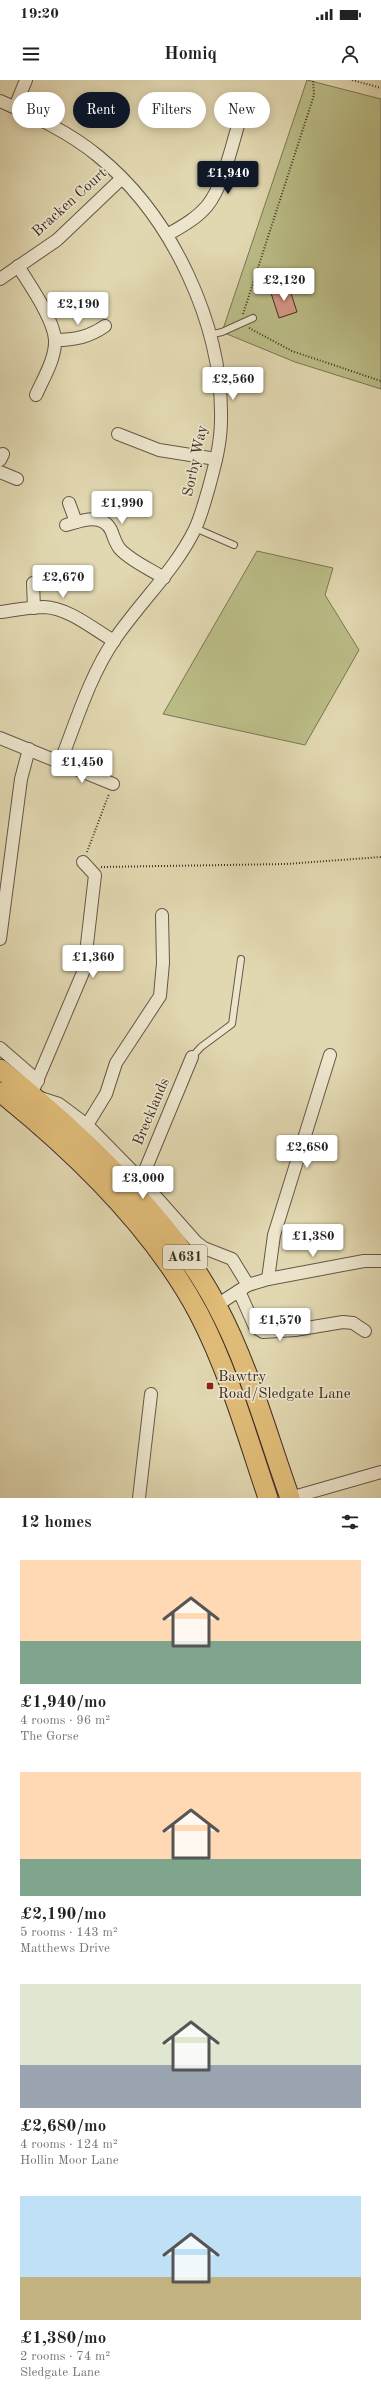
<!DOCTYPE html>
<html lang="en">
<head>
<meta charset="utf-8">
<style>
  :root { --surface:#fff; --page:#f6f6f6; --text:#222; --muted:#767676; --accent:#111827 }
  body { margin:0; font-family:"Old Standard TT",serif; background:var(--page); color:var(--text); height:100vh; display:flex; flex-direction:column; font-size:15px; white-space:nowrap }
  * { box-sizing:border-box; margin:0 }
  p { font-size:13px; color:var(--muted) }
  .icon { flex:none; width:22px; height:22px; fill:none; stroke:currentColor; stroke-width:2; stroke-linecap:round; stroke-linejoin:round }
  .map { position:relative; height:1418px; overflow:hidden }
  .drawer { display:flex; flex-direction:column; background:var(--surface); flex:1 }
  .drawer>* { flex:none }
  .guide { position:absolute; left:12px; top:12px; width:357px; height:36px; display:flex; gap:8px }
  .price { position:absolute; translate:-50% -34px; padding:0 9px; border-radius:4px; background:#fff; color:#222; font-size:13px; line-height:26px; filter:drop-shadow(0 1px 2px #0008) }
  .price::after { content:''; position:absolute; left:50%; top:24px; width:12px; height:9px; margin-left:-6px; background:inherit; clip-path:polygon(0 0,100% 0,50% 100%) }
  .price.on { background:var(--accent); color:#fff }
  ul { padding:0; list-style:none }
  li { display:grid; align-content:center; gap:8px; height:212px; padding:0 20px }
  li span { display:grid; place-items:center; height:124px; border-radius:0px; color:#555 }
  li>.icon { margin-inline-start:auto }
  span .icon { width:72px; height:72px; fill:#fffc; stroke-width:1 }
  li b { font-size:17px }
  h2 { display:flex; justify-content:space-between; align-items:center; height:48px; padding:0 20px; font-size:17px }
  .tag { padding:0 14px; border-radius:18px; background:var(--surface); box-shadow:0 2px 10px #0003; font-size:14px; line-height:36px }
  .tag.on { background:var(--accent); color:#fff }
  .status { display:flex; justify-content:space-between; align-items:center; height:28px; padding:0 20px; background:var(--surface); direction:ltr }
  .status svg { height:11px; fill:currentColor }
  header { display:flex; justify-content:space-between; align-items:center; height:52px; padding:0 20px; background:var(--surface); font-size:18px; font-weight:700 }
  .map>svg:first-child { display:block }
  .green { fill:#babc86; stroke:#7b7555 }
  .building { fill:#d59482; stroke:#3c2e24 }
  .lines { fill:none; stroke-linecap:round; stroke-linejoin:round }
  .service-casing { stroke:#655847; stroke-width:8 }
  .minor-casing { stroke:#655847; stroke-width:14 }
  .primary-casing { stroke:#3c2e24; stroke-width:21 }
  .path { stroke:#3c2e24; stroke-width:2; stroke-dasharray:1 2; stroke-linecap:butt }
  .service { stroke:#ece5cc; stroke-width:6 }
  .minor { stroke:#ece5cc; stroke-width:12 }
  .primary { stroke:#e0bc78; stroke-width:19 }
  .poi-dot { fill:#8f2418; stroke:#ece5cc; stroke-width:1.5 }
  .labels { text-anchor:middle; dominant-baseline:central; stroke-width:3.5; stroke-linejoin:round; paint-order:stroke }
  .shield { fill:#ece5cc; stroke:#716556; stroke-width:1 }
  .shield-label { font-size:14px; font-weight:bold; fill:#3c2e24 }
  .street-label { font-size:15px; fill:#3c2e24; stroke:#ece5cc }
  .poi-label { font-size:15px; fill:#3c2e24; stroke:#ece5cc; text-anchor:start }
</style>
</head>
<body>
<div class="status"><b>19:20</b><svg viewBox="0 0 49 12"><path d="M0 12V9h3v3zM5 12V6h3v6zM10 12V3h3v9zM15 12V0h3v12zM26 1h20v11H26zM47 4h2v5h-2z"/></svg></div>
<header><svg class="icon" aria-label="menu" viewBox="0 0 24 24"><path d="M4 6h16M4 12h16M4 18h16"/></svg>Homiq<svg class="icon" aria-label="person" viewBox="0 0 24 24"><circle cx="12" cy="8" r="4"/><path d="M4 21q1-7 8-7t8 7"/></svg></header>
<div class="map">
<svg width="381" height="1418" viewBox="0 0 381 1418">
  <rect width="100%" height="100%" fill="#e1d7b0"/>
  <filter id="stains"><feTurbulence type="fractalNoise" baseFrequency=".005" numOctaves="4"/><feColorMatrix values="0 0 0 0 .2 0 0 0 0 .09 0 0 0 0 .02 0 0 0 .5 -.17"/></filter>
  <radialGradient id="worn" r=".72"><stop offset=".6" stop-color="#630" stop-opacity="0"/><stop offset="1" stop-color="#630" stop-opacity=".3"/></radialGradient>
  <!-- green -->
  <g class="green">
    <polygon points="307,0 381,19 381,309 295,282 222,252"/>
    <polygon points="257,471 333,488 325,515 359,570 305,665 163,634"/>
  </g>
  <!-- building -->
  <polygon class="building" points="289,207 297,232 279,238 271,213"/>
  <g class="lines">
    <defs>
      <g id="service">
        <polyline points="209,255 222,252 253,238"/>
        <polyline points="195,448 234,465"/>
        <polyline points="192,977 201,967 232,944 241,879"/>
      </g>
      <g id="minor">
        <path d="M0,21c34,15 69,31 98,55 74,60 125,169 123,264 0,23 -6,45 -12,67 -4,14 -8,29 -14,42 -20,41 -54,72 -80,110 -25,36 -39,83 -55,124"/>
        <polyline points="15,27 26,0"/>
        <path d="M167,155c14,-8 29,-16 40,-29 17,-21 25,-62 33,-87"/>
        <path d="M18,186c11,18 36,53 37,74 1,18 -12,39 -19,55"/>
        <polyline points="0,199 57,160 121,99"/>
        <path d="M55,260c20,0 34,-3 50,-14"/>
        <polyline points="118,354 159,370 216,379"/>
        <polyline points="0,380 3,374"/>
        <polyline points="0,392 17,399"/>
        <polyline points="69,423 76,442"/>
        <path d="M66,445c14,-4 36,-13 45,5 3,7 4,13 9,19 11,12 30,20 44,29"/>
        <polyline points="33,503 34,528"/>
        <path d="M1,532c14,-2 29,-5 43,-5 25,1 49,22 70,34"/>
        <polyline points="0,658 113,704"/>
        <polyline points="83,782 95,795 84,890 31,1015 59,1024 87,1045 141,1100 196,1162 204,1168 232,1179 248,1205 217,1225"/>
        <polyline points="0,859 21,699 29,669"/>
        <polyline points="0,968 38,1001"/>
        <polyline points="87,1045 106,1014 116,983 160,916 163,883 162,835"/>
        <polyline points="141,1100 192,977"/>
        <polyline points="268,1199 274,1155 330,975"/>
        <polyline points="248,1205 268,1199 364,1181 381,1181"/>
        <polyline points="239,1211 255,1247 263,1252 295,1250 343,1242 353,1243 365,1251"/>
        <polyline points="139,1418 151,1314"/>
        <polyline points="290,1418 381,1392"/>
      </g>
      <g id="primary">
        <path d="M0,989c76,61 172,150 217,237 32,60 50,128 73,192"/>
        <path d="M0,1012c76,61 153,135 199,222 30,58 48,122 69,184"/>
      </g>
    </defs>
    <!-- service casing -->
    <use href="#service" class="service-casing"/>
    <!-- minor casing -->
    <use href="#minor" class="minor-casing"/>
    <!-- primary casing -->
    <use href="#primary" class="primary-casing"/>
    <!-- path -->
    <g class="path">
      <polyline points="352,0 381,8"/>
      <polyline points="243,234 314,15 313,0"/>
      <polyline points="249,248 292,271 381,301"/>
      <polyline points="87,772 109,714"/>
      <polyline points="101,787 286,784 381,777"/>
    </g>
    <!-- service -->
    <use href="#service" class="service"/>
    <!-- minor -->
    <use href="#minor" class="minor"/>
    <!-- primary -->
    <use href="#primary" class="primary"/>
  </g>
  <!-- markers -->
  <rect class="poi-dot" x="206" y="1302" width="8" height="8" rx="2"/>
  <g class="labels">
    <!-- shield labels -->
    <rect class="shield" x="163" y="1165" width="44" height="24" rx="3"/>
    <g class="shield-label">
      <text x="185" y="1177">A631</text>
    </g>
    <!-- street labels -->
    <g class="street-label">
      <text transform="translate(70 123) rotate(-42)">Bracken Court</text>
      <text transform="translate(196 381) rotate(-78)">Sorby Way</text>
      <text transform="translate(152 1032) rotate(-67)">Brecklands</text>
    </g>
    <!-- poi labels -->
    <g class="poi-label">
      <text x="218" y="1297">Bawtry<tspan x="218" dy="17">Road/Sledgate Lane</tspan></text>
    </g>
  </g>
  <rect width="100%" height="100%" filter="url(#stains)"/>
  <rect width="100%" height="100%" fill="url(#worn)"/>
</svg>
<b class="price on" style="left:228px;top:115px">£1,940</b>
<b class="price" style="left:284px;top:222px">£2,120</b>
<b class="price" style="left:78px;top:246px">£2,190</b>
<b class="price" style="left:233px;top:321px">£2,560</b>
<b class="price" style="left:122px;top:445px">£1,990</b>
<b class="price" style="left:63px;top:519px">£2,670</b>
<b class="price" style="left:82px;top:704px">£1,450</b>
<b class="price" style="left:93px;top:899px">£1,360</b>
<b class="price" style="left:307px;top:1089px">£2,680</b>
<b class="price" style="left:143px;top:1120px">£3,000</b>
<b class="price" style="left:313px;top:1178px">£1,380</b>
<b class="price" style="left:280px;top:1262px">£1,570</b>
<div class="guide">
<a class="tag">Buy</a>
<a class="tag on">Rent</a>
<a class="tag">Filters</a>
<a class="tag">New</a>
</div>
</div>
<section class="drawer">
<h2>12 homes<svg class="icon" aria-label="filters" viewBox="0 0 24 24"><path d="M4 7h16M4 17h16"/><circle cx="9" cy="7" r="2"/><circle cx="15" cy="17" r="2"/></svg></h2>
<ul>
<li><span style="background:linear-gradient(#ffd9b3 65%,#7fa58c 0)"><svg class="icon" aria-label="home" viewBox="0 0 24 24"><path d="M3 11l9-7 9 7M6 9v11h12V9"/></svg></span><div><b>£1,940/mo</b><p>4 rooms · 96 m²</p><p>The Gorse</p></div></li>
<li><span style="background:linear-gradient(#ffd9b3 70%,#7fa58c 0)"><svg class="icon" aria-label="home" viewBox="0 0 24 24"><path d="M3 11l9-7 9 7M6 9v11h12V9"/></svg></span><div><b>£2,190/mo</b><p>5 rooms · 143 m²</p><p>Matthews Drive</p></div></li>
<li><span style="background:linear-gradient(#dfe7d0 65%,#9aa5b1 0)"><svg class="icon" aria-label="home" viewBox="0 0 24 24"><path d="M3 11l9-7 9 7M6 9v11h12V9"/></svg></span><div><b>£2,680/mo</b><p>4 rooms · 124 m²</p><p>Hollin Moor Lane</p></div></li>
<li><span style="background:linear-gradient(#bfe0f5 65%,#c2b280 0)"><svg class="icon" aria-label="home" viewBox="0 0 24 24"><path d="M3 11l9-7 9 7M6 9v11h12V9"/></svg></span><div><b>£1,380/mo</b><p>2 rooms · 74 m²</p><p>Sledgate Lane</p></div></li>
</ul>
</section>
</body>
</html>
